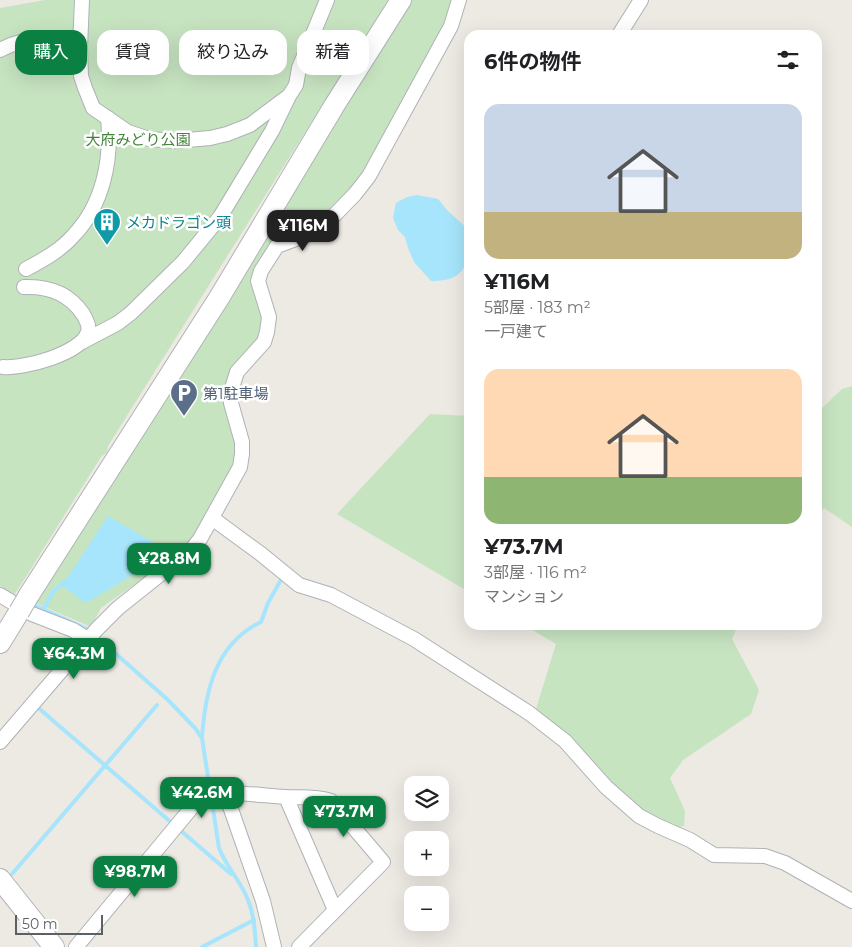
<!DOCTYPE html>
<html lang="ja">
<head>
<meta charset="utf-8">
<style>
  :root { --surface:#fff; --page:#f6f6f6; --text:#202124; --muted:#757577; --accent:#0b8043 }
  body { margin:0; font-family:Montserrat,"Noto Sans JP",sans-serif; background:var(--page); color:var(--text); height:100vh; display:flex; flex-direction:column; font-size:19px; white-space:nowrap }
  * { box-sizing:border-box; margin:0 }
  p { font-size:16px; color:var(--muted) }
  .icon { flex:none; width:28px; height:28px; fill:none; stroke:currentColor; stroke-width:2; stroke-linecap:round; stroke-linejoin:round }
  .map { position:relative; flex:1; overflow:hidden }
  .panel { position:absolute; left:464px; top:30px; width:358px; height:600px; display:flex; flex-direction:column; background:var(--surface); border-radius:15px; box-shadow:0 5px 20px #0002 }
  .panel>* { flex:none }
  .banner { position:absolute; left:15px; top:30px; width:374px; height:45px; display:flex; gap:10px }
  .fabs { position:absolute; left:404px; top:776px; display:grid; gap:10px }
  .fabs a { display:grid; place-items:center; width:45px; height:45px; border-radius:10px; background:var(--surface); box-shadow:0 5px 20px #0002; font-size:25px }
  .scale { position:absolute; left:15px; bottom:12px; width:88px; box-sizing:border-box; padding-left:5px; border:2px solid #5b6063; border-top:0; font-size:14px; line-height:18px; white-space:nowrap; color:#5b6063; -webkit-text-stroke:4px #fff; paint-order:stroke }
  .price { position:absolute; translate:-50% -42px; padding:0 11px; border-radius:10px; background:var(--accent); color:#fff; font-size:16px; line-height:32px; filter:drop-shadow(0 1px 2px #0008) }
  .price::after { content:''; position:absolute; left:50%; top:30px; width:15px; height:11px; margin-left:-8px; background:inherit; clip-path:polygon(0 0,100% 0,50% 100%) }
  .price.selected { background:#222; color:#fff }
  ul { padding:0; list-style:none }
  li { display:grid; align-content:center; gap:10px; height:265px; padding:0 20px }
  li span { display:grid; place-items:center; height:155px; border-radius:15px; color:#555 }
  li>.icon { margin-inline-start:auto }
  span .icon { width:90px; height:90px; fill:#fffc; stroke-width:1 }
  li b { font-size:21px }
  h2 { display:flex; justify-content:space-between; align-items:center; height:60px; padding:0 20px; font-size:21px }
  .chip { padding:0 18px; border-radius:15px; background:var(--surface); box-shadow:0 5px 20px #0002; font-size:18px; line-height:45px }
  .chip.selected { background:var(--accent); color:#fff }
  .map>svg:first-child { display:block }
  .green { fill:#c7e4c1 }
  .water { fill:#a6e5fb }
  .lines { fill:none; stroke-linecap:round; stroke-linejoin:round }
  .stream { stroke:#a6e5fb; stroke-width:4 }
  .street-casing { stroke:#afb2b5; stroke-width:16 }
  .secondary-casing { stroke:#b0b4b8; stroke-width:22 }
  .street { stroke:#fff; stroke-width:14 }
  .secondary { stroke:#fff; stroke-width:20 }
  .secondary-bridge-casing { stroke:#b0b4b8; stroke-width:22; stroke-linecap:butt }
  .secondary-bridge { stroke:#fff; stroke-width:20 }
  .labels { text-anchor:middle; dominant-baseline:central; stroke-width:5; stroke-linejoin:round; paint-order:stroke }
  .park-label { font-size:15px; fill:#438439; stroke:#fff }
  .culture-label { font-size:15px; fill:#0d838f; stroke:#fff; text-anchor:start }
  .service-label { font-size:15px; fill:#4e5e75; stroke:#fff; text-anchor:start }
</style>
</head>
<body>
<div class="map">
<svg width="852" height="947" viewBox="0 0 852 947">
  <rect width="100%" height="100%" fill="#ede9e3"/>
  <!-- green -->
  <g class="green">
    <polygon points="45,0 388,0 108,446 107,452 101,457 15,594 0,586 0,8"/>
    <polygon points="411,0 454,0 447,24 352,191 317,225 289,238 253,276 266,319 264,332 234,371 237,444 236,463 195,538 186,548 101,608 91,627 36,603"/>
    <polygon points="852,386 852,527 824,508 816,517 816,414 842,389"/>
    <polygon points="430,414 469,416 469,592 337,514"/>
    <polygon points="524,625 738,625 732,639 759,690 751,714 683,760 670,778 685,811 684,826 672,829 640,812 535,712 556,644"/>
  </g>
  <!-- water -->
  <g class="water">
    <path d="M417,195l21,4 10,12 21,19c0,31 0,51 -38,51l-17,-19 -6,-14 -3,-11 -7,-7 -5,-12 3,-15 11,-6z"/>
    <polygon points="108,516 170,552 86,603 62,586"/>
  </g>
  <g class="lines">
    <!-- stream -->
    <g class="stream">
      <path d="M30,603l59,27 79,70 27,28 7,10 17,110c7,19 22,33 29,52 6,15 7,31 8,47"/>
      <polyline points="44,609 52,593 65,581"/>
      <polyline points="35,705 231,874"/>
      <path d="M202,738c3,-46 13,-94 59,-116l7,-19 14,-25"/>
      <polyline points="12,874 157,705"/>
      <polyline points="202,947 254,920"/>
    </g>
    <defs>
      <g id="street">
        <polyline points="82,0 80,48 81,76 85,88 93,108 128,132 149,139 176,141 210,138 227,134 250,125 286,98"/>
        <polyline points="619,35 641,0"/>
        <path d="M0,50c29,-15 50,-12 80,-2"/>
        <path d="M26,269c17,-9 35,-19 47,-33 30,-31 39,-76 35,-118"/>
        <polyline points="82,342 118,323 131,313 183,262 220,217 272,131 289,96 296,85 299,68 327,0"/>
        <path d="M3,367c20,2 78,-13 85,-35 2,-6 -2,-13 -5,-18 -14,-21 -35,-28 -59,-27"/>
        <polyline points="212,518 261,554 299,585 331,595 414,639 529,713 565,741 606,787 639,816 658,826 690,840 714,855 765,856 785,863 852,901"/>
        <polyline points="0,595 32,614 73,630 89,640"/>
        <polyline points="0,742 97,629 118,608 192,549 200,539 240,467 242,454 242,442 231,403 232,388 237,372 264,342 267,332 269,317 258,281 261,271 277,246 320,230 355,194 369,176 451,26 459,0"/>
        <polyline points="225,792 263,901 274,947"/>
        <polyline points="286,797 335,910"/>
        <path d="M76,947l127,-153c28,-3 54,1 82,3 16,1 30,-1 46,4l52,61 -84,85"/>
      </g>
      <g id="secondary">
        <polyline points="29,595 219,298 334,106 401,0"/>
        <polyline points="0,643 19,612"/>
        <polyline points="0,879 54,947"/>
      </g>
    </defs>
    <!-- street casing -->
    <use href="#street" class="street-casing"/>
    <!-- secondary casing -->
    <use href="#secondary" class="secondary-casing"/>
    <!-- street -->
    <use href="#street" class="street"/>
    <!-- secondary -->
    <use href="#secondary" class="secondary"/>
    <defs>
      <polyline id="secondary-bridge" points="19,612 29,595"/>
    </defs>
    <!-- secondary-bridge casing -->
    <use href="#secondary-bridge" class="secondary-bridge-casing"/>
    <!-- secondary-bridge -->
    <use href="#secondary-bridge" class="secondary-bridge"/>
  </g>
  <!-- icons -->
  <defs>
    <symbol id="building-pin" viewBox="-11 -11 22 30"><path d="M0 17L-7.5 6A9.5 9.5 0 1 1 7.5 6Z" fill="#0f9aa8" stroke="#fff"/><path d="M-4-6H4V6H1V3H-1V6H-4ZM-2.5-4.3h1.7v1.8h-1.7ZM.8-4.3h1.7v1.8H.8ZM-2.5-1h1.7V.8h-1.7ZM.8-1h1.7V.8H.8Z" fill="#fff"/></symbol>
    <symbol id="parking-pin" viewBox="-11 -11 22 30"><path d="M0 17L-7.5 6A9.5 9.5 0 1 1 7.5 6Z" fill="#5c6f8a" stroke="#fff"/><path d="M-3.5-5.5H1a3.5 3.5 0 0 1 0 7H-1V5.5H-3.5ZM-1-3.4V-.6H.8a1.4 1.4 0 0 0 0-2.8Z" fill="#fff"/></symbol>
  </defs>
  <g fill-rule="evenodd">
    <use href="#building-pin" x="91" y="206" width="32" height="43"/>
    <use href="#parking-pin" x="168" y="377" width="32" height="43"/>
  </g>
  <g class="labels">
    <!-- park labels -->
    <g class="park-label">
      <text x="138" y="139">大府みどり公園</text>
    </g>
    <!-- culture labels -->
    <g class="culture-label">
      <text x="126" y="222">メカドラゴン頭</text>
    </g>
    <!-- service labels -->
    <g class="service-label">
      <text x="203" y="393">第1駐車場</text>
    </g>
  </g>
</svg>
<div class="fabs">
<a><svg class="icon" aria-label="layers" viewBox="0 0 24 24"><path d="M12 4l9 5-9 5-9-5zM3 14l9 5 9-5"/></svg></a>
<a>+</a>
<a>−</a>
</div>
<div class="scale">50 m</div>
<b class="price selected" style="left:303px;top:252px">¥116M</b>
<b class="price" style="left:169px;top:585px">¥28.8M</b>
<b class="price" style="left:74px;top:680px">¥64.3M</b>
<b class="price" style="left:202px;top:819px">¥42.6M</b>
<b class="price" style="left:344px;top:838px">¥73.7M</b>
<b class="price" style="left:135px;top:898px">¥98.7M</b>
<div class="banner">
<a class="chip selected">購入</a>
<a class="chip">賃貸</a>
<a class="chip">絞り込み</a>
<a class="chip">新着</a>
</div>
<section class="panel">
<h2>6件の物件<svg class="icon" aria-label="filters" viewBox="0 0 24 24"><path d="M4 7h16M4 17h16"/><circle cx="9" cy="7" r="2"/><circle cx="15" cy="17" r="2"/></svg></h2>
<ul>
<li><span style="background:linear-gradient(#c9d6e8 70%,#c2b280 0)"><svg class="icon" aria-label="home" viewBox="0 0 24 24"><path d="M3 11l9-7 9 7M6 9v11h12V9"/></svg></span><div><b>¥116M</b><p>5部屋 · 183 m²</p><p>一戸建て</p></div></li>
<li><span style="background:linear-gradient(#ffd9b3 70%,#8fb573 0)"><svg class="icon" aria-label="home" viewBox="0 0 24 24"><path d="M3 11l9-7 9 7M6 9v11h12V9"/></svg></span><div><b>¥73.7M</b><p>3部屋 · 116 m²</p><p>マンション</p></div></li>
</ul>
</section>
</div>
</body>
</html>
